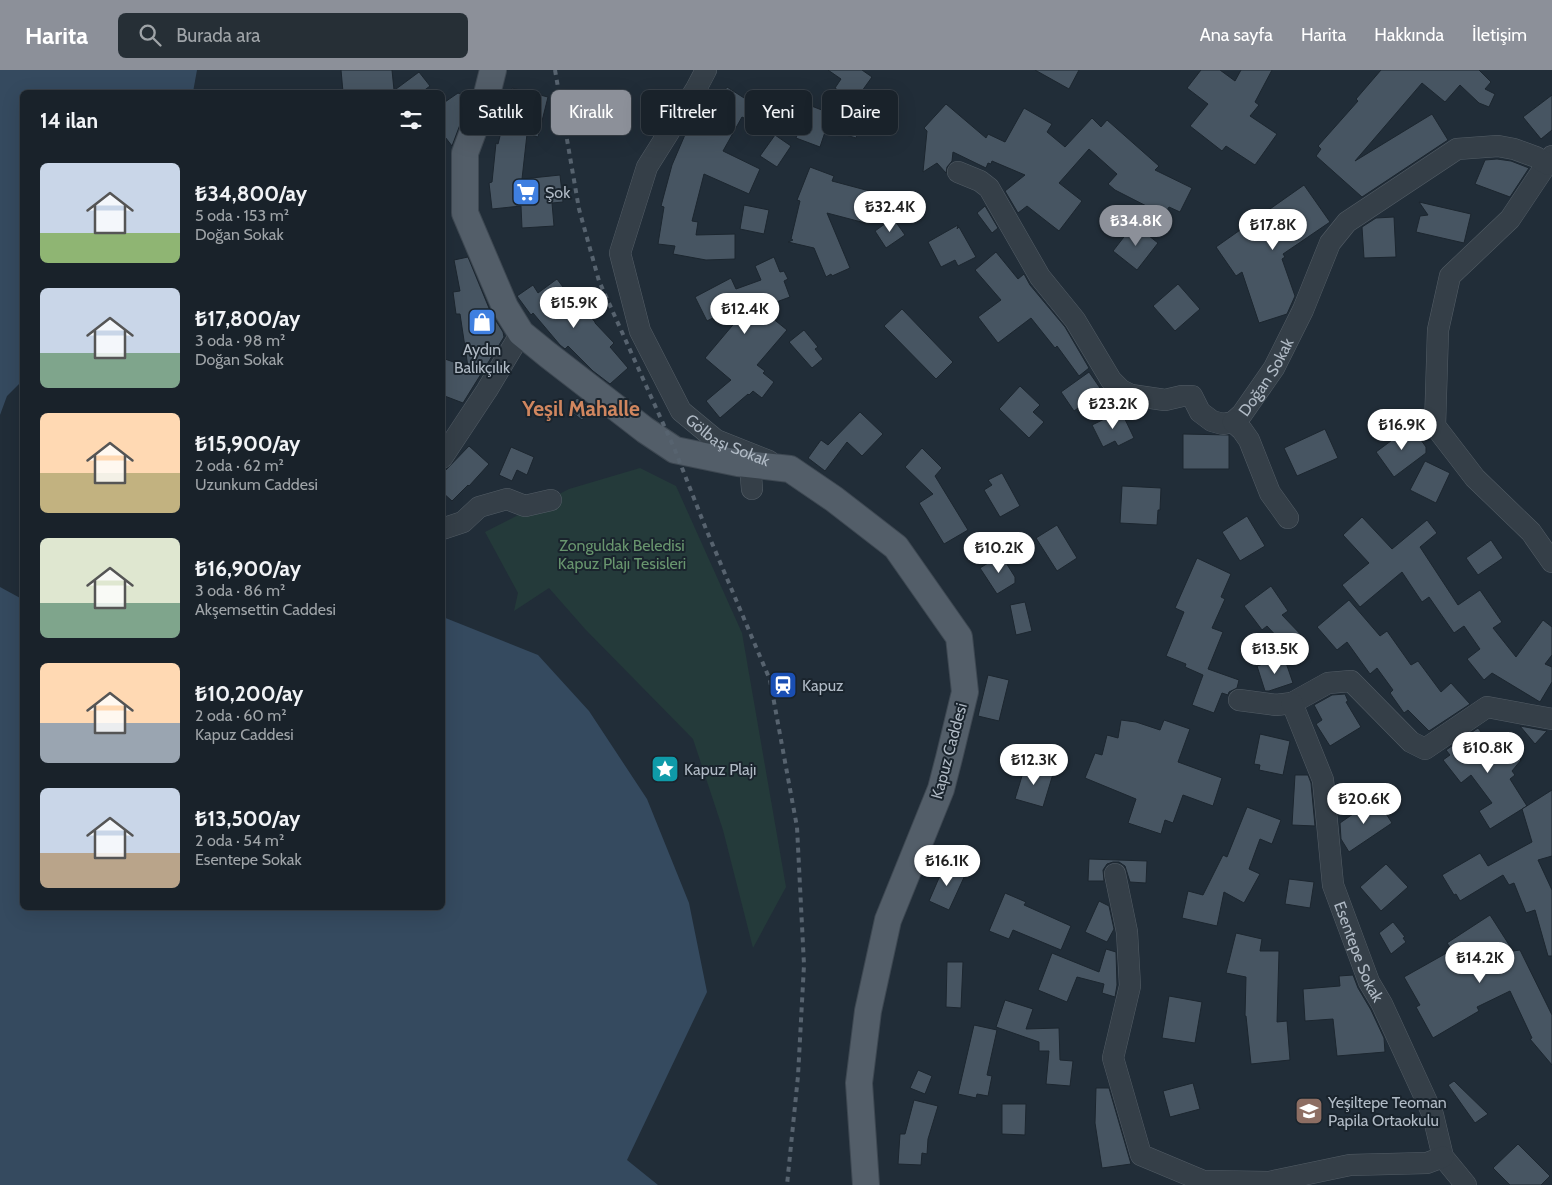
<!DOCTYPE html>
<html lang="tr">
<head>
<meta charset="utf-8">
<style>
  :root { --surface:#19222a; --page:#262f36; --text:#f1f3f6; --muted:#9fa4a8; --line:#373f47; --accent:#8c9099 }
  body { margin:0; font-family:Cabin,sans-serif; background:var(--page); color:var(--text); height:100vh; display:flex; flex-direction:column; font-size:19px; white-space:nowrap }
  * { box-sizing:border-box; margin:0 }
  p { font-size:16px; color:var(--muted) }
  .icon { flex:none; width:28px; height:28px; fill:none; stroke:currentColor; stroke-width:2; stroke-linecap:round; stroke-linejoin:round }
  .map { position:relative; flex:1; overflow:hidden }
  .side { position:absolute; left:20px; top:20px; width:425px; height:820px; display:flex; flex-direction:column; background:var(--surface); border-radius:8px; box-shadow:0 5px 20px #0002,0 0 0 1px var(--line) }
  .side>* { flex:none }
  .top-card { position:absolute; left:460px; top:20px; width:475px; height:45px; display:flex; gap:10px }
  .price { position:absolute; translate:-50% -42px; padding:0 11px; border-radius:18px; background:#fff; color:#222; font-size:16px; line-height:32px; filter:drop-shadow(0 1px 2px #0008) }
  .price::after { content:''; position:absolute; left:50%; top:30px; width:15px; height:11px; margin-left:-8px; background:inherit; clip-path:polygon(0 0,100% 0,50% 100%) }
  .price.current { background:var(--accent); color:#fff }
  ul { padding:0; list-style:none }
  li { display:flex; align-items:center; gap:15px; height:125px; padding:0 20px }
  li span { display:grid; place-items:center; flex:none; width:140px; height:100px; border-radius:8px; color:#555 }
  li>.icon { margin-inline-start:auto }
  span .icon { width:60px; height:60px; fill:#fffc; stroke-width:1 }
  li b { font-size:21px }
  h2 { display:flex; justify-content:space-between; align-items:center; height:60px; padding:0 20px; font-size:21px }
  .tag { padding:0 18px; border-radius:8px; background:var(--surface); box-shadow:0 5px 20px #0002,0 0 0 1px var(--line); font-size:18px; line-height:45px }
  .tag.current { background:var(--accent); color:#fff }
  header { display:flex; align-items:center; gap:30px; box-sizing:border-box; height:70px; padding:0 25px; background:var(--accent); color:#fff }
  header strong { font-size:24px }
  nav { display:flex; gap:28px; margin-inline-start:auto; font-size:18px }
  .search { width:350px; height:45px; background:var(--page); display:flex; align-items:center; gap:12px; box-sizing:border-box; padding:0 18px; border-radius:8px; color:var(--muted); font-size:19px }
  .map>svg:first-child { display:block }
  .green { fill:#243a3a }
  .water { fill:#354a5f }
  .building { fill:#475562; stroke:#1c262f }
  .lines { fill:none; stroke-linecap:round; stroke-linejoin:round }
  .minor-casing { stroke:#535d66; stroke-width:22 }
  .major-casing { stroke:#3e4852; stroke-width:28 }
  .minor { stroke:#353f48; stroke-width:21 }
  .major { stroke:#535e69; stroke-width:26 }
  .rail { stroke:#57636f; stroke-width:4; stroke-dasharray:5 5; stroke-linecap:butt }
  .labels { text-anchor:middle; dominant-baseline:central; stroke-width:4; stroke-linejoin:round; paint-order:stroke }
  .poi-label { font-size:16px; fill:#b0bac5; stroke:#1a242d; text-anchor:start }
  .street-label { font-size:16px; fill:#b0bac5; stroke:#1a242d }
  .park-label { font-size:16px; fill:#68956e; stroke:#1a242d }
  .district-label { font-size:21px; font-weight:bold; fill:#d0865f; stroke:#1a242d }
</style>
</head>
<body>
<header>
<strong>Harita</strong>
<div class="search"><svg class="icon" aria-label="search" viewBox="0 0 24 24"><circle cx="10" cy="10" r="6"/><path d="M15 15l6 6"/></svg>Burada ara</div>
<nav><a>Ana sayfa</a><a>Harita</a><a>Hakkında</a><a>İletişim</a></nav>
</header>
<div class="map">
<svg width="1552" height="1115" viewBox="0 0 1552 1115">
  <rect width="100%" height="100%" fill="#212d38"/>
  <!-- green -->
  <polygon class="green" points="640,398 676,416 742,563 786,817 753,878 723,760 693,669 585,559 549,518 514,541 518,523 485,462 569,419"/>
  <!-- water -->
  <g class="water">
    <polygon points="0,0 197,0 193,22 22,22 22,311 7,326 0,345"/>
    <polygon points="0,517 22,529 22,838 442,838 443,547 538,585 589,641 647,729 689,833 707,922 627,1090 658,1115 0,1115"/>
  </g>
  <!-- building -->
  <g class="building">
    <polygon points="341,0 392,0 394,20 343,22"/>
    <polygon points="828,0 862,0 872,7 854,32 835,18 841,9"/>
    <polygon points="1035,0 1079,0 1069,19"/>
    <polygon points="1201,0 1220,0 1235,11 1241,0 1272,0 1255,32 1259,35 1250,46 1277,64 1255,95 1226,76 1222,81 1190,56 1208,34 1187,18"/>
    <polygon points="1381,0 1479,0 1491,12 1485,19 1495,24 1489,37 1479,33 1460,15 1445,32 1422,13 1355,91 1432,44 1448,70 1362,127 1316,86 1321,79 1318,76 1358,31 1356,29"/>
    <polygon points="419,2 430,16 422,22 392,22"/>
    <polygon points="727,17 755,35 746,49 742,47 723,81 760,99 749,124 704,104 692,151 698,152 696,165 735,164 735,189 706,190 673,184 675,176 658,174 664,137 661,136 672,95 687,60 686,59 699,38 705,41 706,39 710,42 715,33 717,33"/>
    <polygon points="512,18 548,27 538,67 527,64 522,109 560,105 563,132 552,133 554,156 522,158 521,136 492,139 489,113 492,112 496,73 498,74"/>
    <polygon points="458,23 470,28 452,76 442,63 442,34"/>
    <polygon points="668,24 676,27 663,48 658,46"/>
    <polygon points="1552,25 1552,60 1541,69 1523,47"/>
    <polygon points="946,34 986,68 988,64 1005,72 1024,38 1052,54 1047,62 1065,77 1092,48 1101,57 1107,50 1159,96 1155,100 1192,118 1180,142 1169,137 1164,145 1115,120 1108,114 1117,104 1089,79 1059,113 1082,131 1059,161 1027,136 1018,143 1005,121 1025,105 992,91 991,94 988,93 986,98 953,82 952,91 947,97 946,103 937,93 923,102 927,61 924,58"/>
    <polygon points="809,35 860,55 856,68 826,59 820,77 796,68"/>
    <polygon points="775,65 791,76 777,97 760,86"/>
    <polygon points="1497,89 1511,91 1529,98 1510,127 1475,114 1485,90"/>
    <polygon points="810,97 834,106 832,111 877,123 869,154 827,143 850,198 832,206 831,204 826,207 814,178 788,172 793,170 791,169 800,131 797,130"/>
    <polygon points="1304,115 1330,152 1283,184 1285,187 1282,189 1295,226 1287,244 1259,253 1242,202 1236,206 1216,177"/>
    <polygon points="1419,132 1471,144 1464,173 1416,162 1420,146 1428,145"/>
    <polygon points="744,135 769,140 764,164 740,159"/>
    <polygon points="985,136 998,158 992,163 977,143"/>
    <polygon points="1394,147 1396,187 1364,188 1362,157 1376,148"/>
    <polygon points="893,148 905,165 886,178 875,161"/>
    <polygon points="1134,154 1158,173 1137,200 1113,181"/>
    <polygon points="958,155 957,159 959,157 976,187 958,196 955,190 941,197 928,172"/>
    <polygon points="996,182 1018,209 1024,204 1030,215 1065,257 1089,298 1079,306 1057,276 1055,278 1031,248 998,273 978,247 1001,230 975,200"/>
    <polygon points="468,187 491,243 503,262 504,267 463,333 442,325 442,288 468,297 460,244 456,244 453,222 460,221 454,190"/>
    <polygon points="774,187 780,202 784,201 788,209 784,211 790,227 760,238 787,260 757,295 765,301 763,303 774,312 762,328 753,321 749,325 748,324 720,348 706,331 731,310 705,288 759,224 707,251 695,227 731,208 736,219 761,210 755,196"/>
    <polygon points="557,209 578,237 580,234 595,252 595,253 614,273 610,277 628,298 610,314 593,301 568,276 565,279 560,275 533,243 531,245 517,226 533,215 538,223"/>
    <polygon points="1178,214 1200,239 1175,261 1153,236"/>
    <polygon points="902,239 953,292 936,309 884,256"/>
    <polygon points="804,260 818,277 815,279 823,289 812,298 789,272"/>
    <polygon points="1089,302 1100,318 1089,326 1091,329 1074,341 1061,322"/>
    <polygon points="1020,316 1040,335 1033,342 1044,352 1029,368 999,339"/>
    <polygon points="577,328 592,338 582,350 568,339"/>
    <polygon points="1121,341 1134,368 1118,376 1115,371 1103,377 1092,355"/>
    <polygon points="860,342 883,364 862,386 847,372 825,401 808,388 821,370 828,375"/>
    <polygon points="1411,356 1426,377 1426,383 1394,407 1376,382"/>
    <polygon points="1325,359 1338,388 1297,406 1284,378"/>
    <polygon points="1183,364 1229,365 1229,399 1183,399"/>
    <polygon points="469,376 489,394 469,416 468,415 452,431 442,422 442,404"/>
    <polygon points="511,377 534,387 527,405 517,400 512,411 499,405"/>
    <polygon points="922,378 942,398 935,406 968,460 944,474 919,433 933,424 905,397"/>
    <polygon points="1425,391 1450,403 1436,433 1410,420"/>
    <polygon points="1002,403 1020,436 1000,447 984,420 992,415 988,410"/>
    <polygon points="1122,416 1161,418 1160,440 1158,440 1157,455 1120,453"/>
    <polygon points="1247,446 1265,476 1240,491 1222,462"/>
    <polygon points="1362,447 1392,479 1427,450 1437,463 1420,477 1458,535 1480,520 1502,552 1493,558 1516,587 1543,550 1552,557 1552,585 1545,594 1552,597 1552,612 1540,632 1492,603 1484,610 1467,589 1480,579 1464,556 1454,563 1429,527 1422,532 1402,502 1360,537 1342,515 1369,493 1343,465"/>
    <polygon points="1057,455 1077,488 1057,501 1036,468"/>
    <polygon points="1491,470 1503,488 1478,505 1466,488"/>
    <polygon points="1001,485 1015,507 1015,513 997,524 980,498"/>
    <polygon points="1197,488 1231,504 1221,527 1225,529 1212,558 1223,562 1208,599 1239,610 1237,618 1229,622 1228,625 1222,623 1214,643 1192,635 1203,605 1185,597 1186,594 1166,586 1184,542 1175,538"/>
    <polygon points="1271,516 1288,541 1282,545 1306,570 1292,583 1267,556 1262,560 1244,536"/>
    <polygon points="1349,530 1380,566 1387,561 1411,595 1418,591 1441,622 1451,613 1470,634 1429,661 1408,640 1404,643 1390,623 1393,620 1377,598 1370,604 1347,572 1337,580 1317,557"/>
    <polygon points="1025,532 1032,561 1016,565 1010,535"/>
    <polygon points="1284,587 1293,613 1269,621 1265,621 1257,596"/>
    <polygon points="988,605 1009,610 999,651 978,646"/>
    <polygon points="1345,624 1348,631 1346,632 1361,657 1330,676 1316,654 1322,650 1314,635 1332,625"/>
    <polygon points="1121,650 1136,652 1160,660 1164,650 1190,659 1178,692 1222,708 1213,736 1183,725 1173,753 1165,750 1161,764 1128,753 1136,729 1085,708 1095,683 1102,685 1107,665 1118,668"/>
    <polygon points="1520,656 1547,661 1535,674"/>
    <polygon points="1478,658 1495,680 1503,671 1521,690 1512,701 1515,705 1510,709 1527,736 1490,759 1479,741 1492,733 1471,705 1461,713 1443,690 1450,685 1446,680"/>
    <polygon points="1260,664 1290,671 1283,705 1259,700 1260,695 1254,694"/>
    <polygon points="1025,696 1053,704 1043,737 1015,729"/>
    <polygon points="1295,705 1308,705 1311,713 1315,756 1292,755"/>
    <polygon points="1552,720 1552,786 1538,790 1552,820 1552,886 1548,886 1535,840 1526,843 1514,813 1509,815 1503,805 1460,831 1456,824 1454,825 1442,805 1480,783 1488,796 1532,772 1522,739"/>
    <polygon points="1376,728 1392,753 1349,782 1341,769 1340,753"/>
    <polygon points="1247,737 1281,750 1272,774 1260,769 1249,799 1260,804 1244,833 1224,822 1217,856 1182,848 1188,821 1203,825 1223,785 1227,787"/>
    <polygon points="1089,789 1147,791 1146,813 1130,812 1125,796 1119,792 1113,792 1107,794 1103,800 1104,811 1088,811"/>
    <polygon points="945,794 966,803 949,840 929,831"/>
    <polygon points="1386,794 1408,817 1381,841 1360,817"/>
    <polygon points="1289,809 1314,812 1310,838 1285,834"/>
    <polygon points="1005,823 1026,832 1024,835 1071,856 1061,880 1013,860 1009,869 989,861"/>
    <polygon points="1099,831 1109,836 1114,859 1107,872 1085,862"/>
    <polygon points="1490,845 1513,881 1520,880 1552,945 1552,995 1530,969 1532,968 1510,921 1477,937 1479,941 1433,968 1416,937 1420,935 1404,907 1452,880 1447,873"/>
    <polygon points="1393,852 1405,867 1403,868 1406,872 1391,884 1379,863"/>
    <polygon points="1236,863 1262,869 1260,881 1279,881 1277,952 1287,951 1290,990 1251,994 1246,946 1245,946 1246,907 1226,903"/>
    <polygon points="1106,879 1116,882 1117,915 1115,927 1102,923 1104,914 1077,907 1067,932 1038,920 1052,883 1099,902"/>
    <polygon points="947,892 963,892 961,938 946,937"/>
    <polygon points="1353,905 1358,918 1371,940 1384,968 1385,982 1337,986 1333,949 1305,951 1303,919 1340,916 1339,906"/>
    <polygon points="1169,926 1202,932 1195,973 1162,968"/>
    <polygon points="1005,930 1033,939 1026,959 1059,958 1060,990 1073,991 1070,1016 1046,1014 1049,981 1039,981 1039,972 996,957"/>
    <polygon points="974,955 997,960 987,1005 992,1006 988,1026 977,1024 976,1028 958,1024"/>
    <polygon points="918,1000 932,1006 925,1024 910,1018"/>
    <polygon points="1454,1011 1488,1044 1475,1053 1448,1015"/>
    <polygon points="1193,1013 1200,1039 1170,1047 1163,1021"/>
    <polygon points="1096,1018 1109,1018 1131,1094 1102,1098 1095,1053"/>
    <polygon points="914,1030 938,1036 928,1069 927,1084 922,1083 921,1095 898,1094 900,1064 905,1064"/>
    <polygon points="1002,1034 1026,1034 1025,1065 1002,1064"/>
    <polygon points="1518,1074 1550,1106 1541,1115 1510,1115 1493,1098"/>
  </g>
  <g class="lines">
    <defs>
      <g id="minor">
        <path id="s1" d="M706,0l-10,19 -49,78 -27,86 20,78 41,80 35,29 53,21"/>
        <polyline points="1552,86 1510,149 1450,206 1438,260 1435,356 1475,408 1531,462 1552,492"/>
        <path id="s2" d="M958,102l22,9 9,7 51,89 35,43 36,60 10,10 10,5 34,5 17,-4h10l8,16 12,9 11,3 10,-2 9,-8 32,-46 29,-58 27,-67 17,-21 110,-73 41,-3 16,3 22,8 11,7"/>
        <polyline points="1233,352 1242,360 1249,370 1270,423 1288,448"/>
        <polyline points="442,388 487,320 521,263"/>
        <polyline points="750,395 752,419"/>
        <polyline points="442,459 463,452 479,437 507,429 525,436 551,430"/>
        <polyline points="1239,630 1276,635 1292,633 1328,613 1351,611 1411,672 1425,679 1487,637 1552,649"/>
        <path id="s3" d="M1292,633l31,77 10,105 36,97 13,22 51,111 10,42 23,28"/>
        <polyline points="1115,804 1127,862 1130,916 1113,988 1141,1085 1203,1111 1269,1112 1350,1095 1427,1093 1443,1087"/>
      </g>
      <polyline id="major" points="493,0 487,24 465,83 465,143 505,237 521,263 548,285 645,360 675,380 738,393 790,399 834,429 896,477 959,567 965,622 949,688 941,719 888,850 868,941 859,1013 866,1115"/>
    </defs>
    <!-- minor casing -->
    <use href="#minor" class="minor-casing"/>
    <!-- major casing -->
    <use href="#major" class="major-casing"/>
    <!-- minor -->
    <use href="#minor" class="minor"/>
    <!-- major -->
    <use href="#major" class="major"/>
    <!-- rail -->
    <polyline class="rail" points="555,0 579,139 599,211 675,380 706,459 770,610 797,757 804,895 798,1006 787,1115"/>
  </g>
  <!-- icons -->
  <defs>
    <symbol id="supermarket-square" viewBox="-11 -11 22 22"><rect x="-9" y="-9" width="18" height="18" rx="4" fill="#3f7fe0" stroke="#1a242d"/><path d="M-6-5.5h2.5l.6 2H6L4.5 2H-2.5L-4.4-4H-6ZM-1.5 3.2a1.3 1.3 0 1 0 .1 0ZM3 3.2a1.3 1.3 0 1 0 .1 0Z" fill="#fff"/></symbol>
    <symbol id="shop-square" viewBox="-11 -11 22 22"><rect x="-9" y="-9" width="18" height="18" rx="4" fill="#3f7fe0" stroke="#1a242d"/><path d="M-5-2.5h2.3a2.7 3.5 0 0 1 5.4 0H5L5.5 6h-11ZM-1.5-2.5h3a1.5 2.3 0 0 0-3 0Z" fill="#fff"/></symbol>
    <symbol id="station-square" viewBox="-11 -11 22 22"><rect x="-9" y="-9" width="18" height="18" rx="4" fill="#1a4fb4" stroke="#1a242d"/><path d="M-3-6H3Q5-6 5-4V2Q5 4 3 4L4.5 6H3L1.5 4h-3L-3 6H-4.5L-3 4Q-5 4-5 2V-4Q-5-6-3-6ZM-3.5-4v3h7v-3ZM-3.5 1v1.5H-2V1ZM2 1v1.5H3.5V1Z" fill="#fff"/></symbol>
    <symbol id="sight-square" viewBox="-11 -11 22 22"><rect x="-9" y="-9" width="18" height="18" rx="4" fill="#0f9aa8" stroke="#1a242d"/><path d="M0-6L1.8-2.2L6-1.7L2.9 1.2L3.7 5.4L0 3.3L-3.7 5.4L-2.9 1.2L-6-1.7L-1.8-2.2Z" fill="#fff"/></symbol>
    <symbol id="school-square" viewBox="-11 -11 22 22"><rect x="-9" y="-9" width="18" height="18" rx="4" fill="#8d6e63" stroke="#1a242d"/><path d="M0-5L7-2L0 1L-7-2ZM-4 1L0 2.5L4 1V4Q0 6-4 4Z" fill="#fff"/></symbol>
  </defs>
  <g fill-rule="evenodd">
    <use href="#supermarket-square" x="510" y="106" width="32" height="32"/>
    <use href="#shop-square" x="466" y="236" width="32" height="32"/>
    <use href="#station-square" x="767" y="599" width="32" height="32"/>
    <use href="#sight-square" x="649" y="683" width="32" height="32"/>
    <use href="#school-square" x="1293" y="1025" width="32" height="32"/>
  </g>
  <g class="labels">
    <!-- poi labels -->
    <g class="poi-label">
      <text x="545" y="122">Şok</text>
      <text x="482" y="279" text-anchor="middle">Aydın<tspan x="482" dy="18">Balıkçılık</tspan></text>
      <text x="802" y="615">Kapuz</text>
      <text x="684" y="699">Kapuz Plajı</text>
      <text x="1328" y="1032">Yeşiltepe Teoman<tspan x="1328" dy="18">Papila Ortaokulu</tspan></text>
    </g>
    <!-- street labels -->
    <g class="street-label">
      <text stroke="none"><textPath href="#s2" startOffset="461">Doğan Sokak</textPath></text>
      <text stroke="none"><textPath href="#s1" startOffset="430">Gölbaşı Sokak</textPath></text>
      <text transform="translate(949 681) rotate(-75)">Kapuz Caddesi</text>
      <text stroke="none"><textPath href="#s3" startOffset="260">Esentepe Sokak</textPath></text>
    </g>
    <!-- park labels -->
    <g class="park-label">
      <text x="622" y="475">Zonguldak Beledisi<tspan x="622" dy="18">Kapuz Plajı Tesisleri</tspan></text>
    </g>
    <!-- district labels -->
    <g class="district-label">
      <text x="581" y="338">Yeşil Mahalle</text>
    </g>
  </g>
</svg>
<b class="price" style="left:890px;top:163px">₺32.4K</b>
<b class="price current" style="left:1136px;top:177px">₺34.8K</b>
<b class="price" style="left:1273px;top:181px">₺17.8K</b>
<b class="price" style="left:574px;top:259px">₺15.9K</b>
<b class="price" style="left:745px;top:265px">₺12.4K</b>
<b class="price" style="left:1113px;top:360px">₺23.2K</b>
<b class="price" style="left:1402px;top:381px">₺16.9K</b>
<b class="price" style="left:999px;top:504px">₺10.2K</b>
<b class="price" style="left:1275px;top:605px">₺13.5K</b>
<b class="price" style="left:1488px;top:704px">₺10.8K</b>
<b class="price" style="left:1034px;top:716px">₺12.3K</b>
<b class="price" style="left:1364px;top:755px">₺20.6K</b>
<b class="price" style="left:947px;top:817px">₺16.1K</b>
<b class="price" style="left:1480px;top:914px">₺14.2K</b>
<div class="top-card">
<a class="tag">Satılık</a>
<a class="tag current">Kiralık</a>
<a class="tag">Filtreler</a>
<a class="tag">Yeni</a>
<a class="tag">Daire</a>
</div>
<section class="side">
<h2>14 ilan<svg class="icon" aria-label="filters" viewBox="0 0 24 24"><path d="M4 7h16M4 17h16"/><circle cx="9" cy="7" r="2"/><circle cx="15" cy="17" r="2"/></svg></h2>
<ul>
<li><span style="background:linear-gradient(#c9d6e8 70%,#8fb573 0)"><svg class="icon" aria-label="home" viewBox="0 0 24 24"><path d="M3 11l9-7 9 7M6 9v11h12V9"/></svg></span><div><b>₺34,800/ay</b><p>5 oda · 153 m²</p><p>Doğan Sokak</p></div></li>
<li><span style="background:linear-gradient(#c9d6e8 65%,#7fa58c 0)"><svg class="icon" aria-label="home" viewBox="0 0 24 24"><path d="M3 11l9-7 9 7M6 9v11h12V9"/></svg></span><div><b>₺17,800/ay</b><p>3 oda · 98 m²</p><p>Doğan Sokak</p></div></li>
<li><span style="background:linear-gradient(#ffd9b3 60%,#c2b280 0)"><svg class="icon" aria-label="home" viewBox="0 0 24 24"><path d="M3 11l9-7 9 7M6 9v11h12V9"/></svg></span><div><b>₺15,900/ay</b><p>2 oda · 62 m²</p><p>Uzunkum Caddesi</p></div></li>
<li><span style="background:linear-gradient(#dfe7d0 65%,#7fa58c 0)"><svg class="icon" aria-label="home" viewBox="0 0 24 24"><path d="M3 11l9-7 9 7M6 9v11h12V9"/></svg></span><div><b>₺16,900/ay</b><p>3 oda · 86 m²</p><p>Akşemsettin Caddesi</p></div></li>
<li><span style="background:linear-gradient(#ffd9b3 60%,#9aa5b1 0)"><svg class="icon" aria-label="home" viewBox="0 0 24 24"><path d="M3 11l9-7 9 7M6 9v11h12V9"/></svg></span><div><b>₺10,200/ay</b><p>2 oda · 60 m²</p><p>Kapuz Caddesi</p></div></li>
<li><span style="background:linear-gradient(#c9d6e8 65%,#b9a48a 0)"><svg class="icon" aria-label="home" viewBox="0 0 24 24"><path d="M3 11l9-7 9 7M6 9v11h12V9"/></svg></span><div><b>₺13,500/ay</b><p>2 oda · 54 m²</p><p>Esentepe Sokak</p></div></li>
</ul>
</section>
</div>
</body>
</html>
